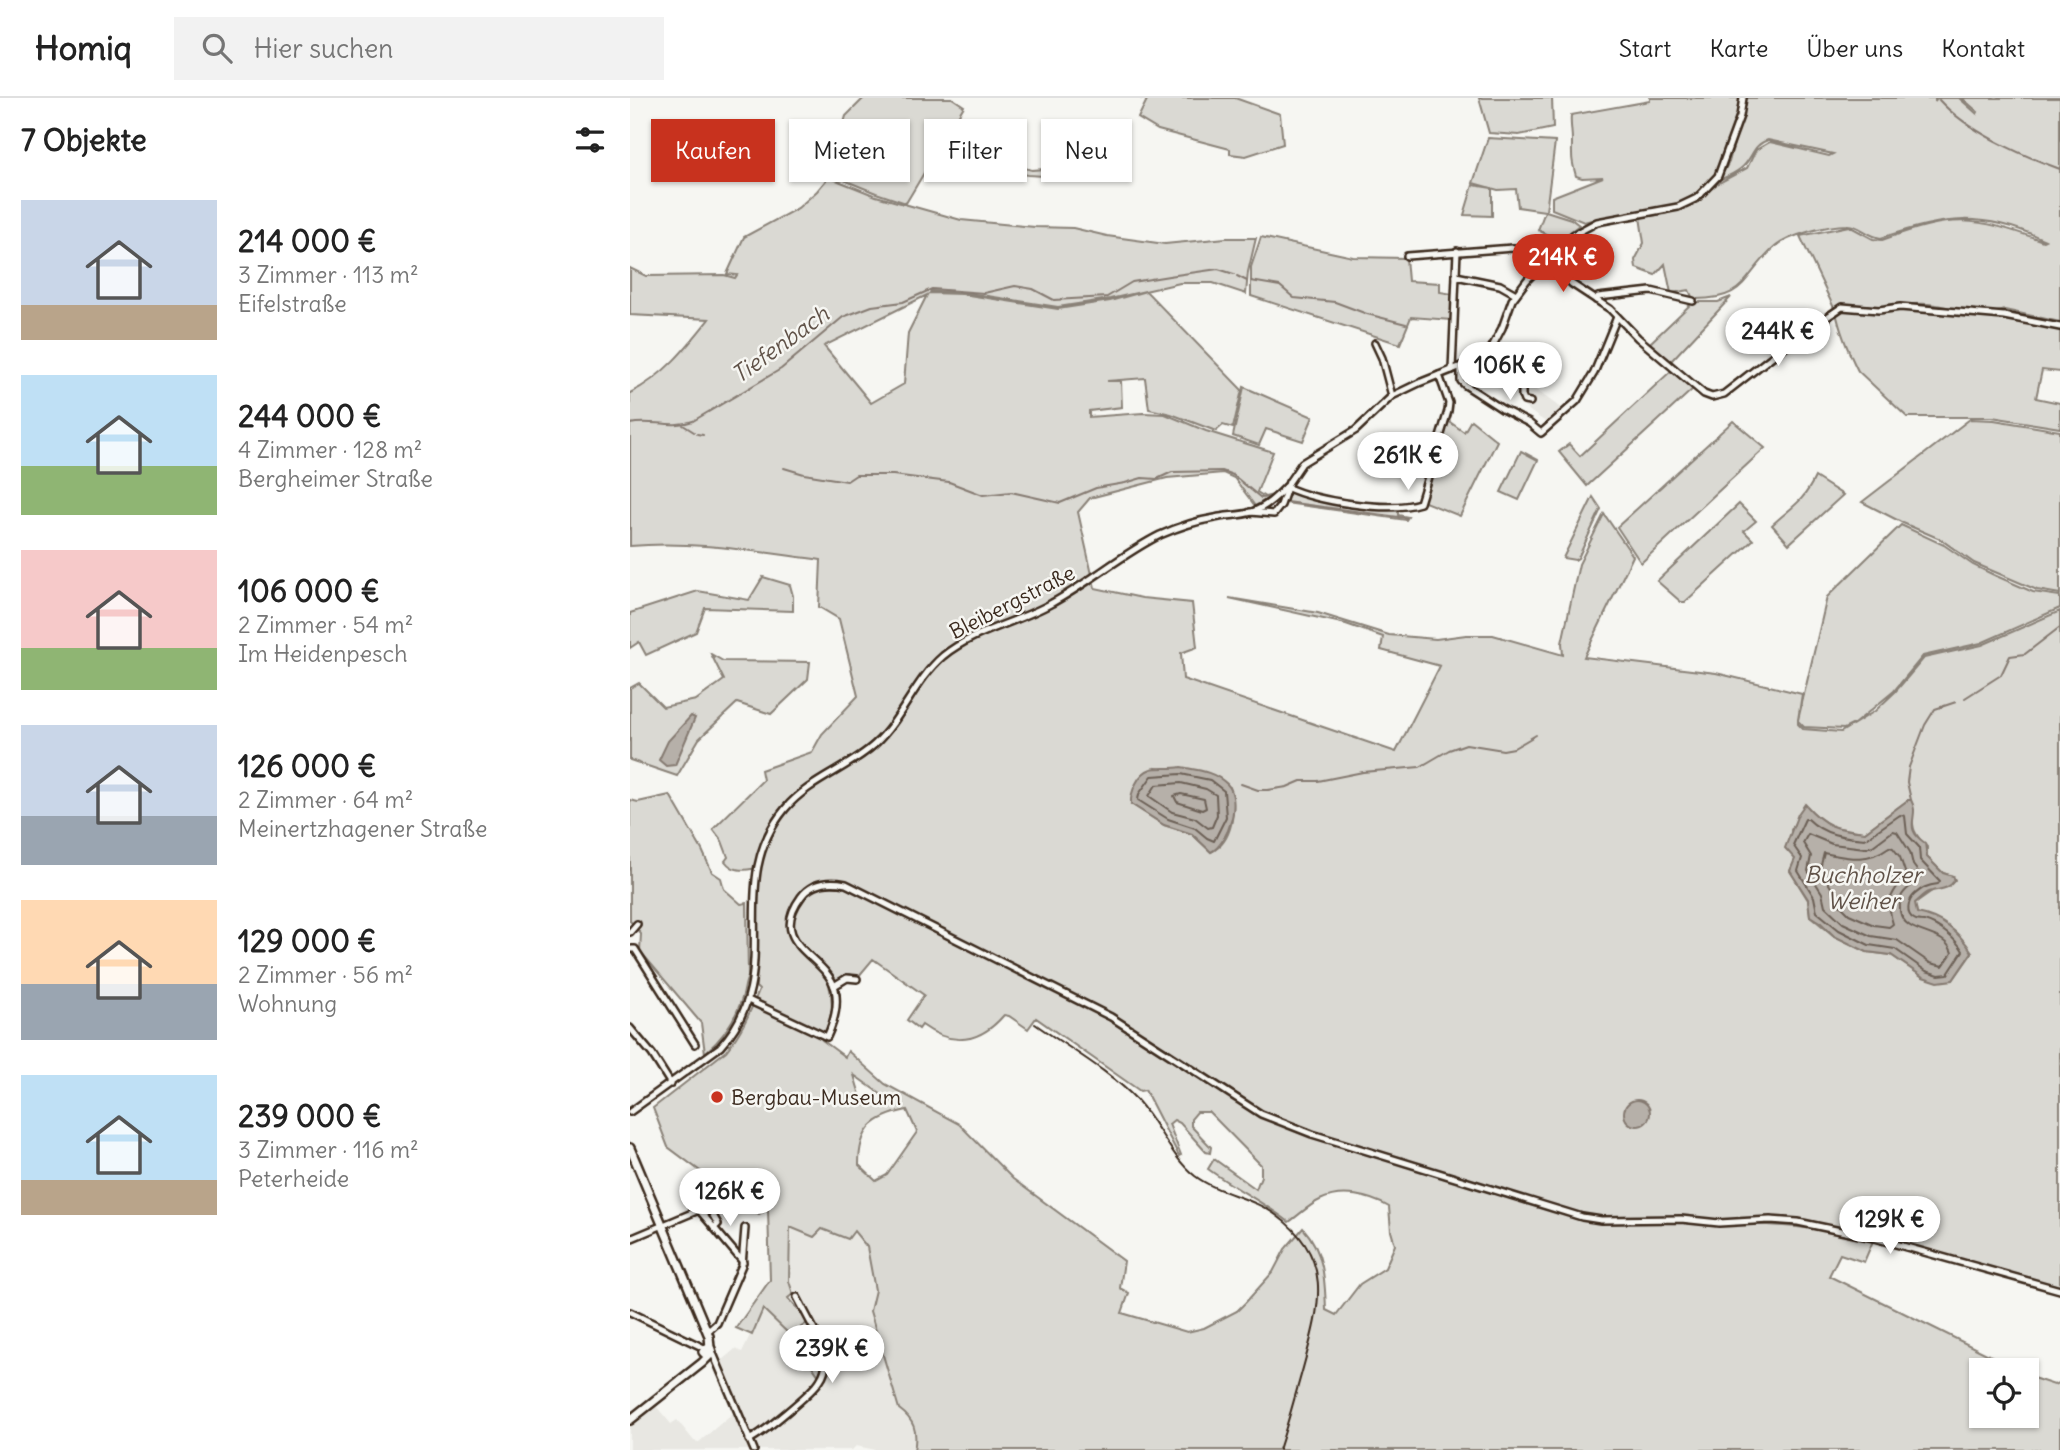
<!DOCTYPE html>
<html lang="de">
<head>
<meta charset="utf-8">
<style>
  :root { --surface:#fff; --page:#f2f2f2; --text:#222; --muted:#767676; --line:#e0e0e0; --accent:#c8321e }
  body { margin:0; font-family:Delius,sans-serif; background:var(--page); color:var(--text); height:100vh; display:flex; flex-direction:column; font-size:26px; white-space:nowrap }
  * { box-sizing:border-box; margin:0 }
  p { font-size:23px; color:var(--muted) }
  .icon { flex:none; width:38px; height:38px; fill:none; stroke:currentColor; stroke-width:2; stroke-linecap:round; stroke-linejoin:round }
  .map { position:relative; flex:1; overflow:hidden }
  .side { display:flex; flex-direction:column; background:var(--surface); width:630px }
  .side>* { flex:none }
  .banner { position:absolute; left:21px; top:21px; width:665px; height:63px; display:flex; gap:14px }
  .controls { position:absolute; left:1339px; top:1260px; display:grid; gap:14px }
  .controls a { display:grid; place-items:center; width:70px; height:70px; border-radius:0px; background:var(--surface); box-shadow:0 2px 5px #0004; font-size:35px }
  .price { position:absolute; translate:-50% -60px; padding:0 16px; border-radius:24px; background:#fff; color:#222; font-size:23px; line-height:46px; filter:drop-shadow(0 2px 4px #0008) }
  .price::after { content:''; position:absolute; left:50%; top:42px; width:21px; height:16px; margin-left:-10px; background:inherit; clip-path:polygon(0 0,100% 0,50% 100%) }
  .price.selected { background:var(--accent); color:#fff }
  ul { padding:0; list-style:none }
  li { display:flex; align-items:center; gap:21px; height:175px; padding:0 21px }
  li span { display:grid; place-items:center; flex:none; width:196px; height:140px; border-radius:0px; color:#555 }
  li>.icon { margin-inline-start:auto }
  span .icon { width:84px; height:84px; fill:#fffc; stroke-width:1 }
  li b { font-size:30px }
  h2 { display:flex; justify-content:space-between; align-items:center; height:84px; padding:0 21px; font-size:30px }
  .pill { padding:0 24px; border-radius:0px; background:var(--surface); box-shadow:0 2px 5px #0004; font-size:24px; line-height:63px }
  .pill.selected { background:var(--accent); color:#fff }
  header { display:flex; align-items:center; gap:42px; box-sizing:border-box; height:98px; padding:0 35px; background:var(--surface); border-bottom:2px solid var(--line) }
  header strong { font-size:33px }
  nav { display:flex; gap:38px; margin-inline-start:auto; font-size:24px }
  .search { width:490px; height:63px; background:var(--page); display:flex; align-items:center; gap:18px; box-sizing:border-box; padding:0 24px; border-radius:0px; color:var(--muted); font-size:26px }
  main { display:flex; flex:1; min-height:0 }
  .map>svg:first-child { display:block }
  .built { fill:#e8e7e2 }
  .green { fill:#dad9d3; stroke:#8a8278; stroke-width:2; fill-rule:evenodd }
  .water { fill:#b6b0a9; stroke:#857a71; stroke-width:2 }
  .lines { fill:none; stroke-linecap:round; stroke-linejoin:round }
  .shore { stroke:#6c6056; stroke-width:2 }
  .stream { stroke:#857a71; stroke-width:2 }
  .minor-casing { stroke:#3b2a1e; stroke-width:10 }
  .major-casing { stroke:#3b2a1e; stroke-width:12 }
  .minor { stroke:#f6f6f2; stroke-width:5 }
  .major { stroke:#f6f6f2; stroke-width:7 }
  .rail { stroke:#3b2a1e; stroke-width:2 }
  .poi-dot { fill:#c8321e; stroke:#f6f6f2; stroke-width:2.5 }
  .labels { text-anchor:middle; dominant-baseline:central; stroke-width:5; stroke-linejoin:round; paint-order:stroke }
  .street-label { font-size:21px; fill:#3b2a1e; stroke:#f6f6f2 }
  .poi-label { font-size:21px; fill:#3b2a1e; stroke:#f6f6f2; text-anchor:start }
  .water-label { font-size:23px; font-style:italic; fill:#605248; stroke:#f6f6f2 }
</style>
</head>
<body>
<header>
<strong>Homiq</strong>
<div class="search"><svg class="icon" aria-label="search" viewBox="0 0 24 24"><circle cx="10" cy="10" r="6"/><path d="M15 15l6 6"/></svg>Hier suchen</div>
<nav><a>Start</a><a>Karte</a><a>Über uns</a><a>Kontakt</a></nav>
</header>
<main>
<section class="side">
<h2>7 Objekte<svg class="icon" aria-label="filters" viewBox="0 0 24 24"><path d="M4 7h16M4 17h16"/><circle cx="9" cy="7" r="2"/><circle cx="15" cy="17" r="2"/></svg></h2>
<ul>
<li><span style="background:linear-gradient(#c9d6e8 75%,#b9a48a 0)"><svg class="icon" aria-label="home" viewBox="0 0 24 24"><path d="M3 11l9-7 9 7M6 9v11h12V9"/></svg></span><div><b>214 000 €</b><p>3 Zimmer · 113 m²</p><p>Eifelstraße</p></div></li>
<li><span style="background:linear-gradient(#bfe0f5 65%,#8fb573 0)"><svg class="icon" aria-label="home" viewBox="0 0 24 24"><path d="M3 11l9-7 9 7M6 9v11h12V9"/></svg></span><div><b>244 000 €</b><p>4 Zimmer · 128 m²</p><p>Bergheimer Straße</p></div></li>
<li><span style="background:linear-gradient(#f6c9c9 70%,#8fb573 0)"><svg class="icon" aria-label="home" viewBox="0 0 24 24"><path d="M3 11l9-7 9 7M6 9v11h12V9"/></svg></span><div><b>106 000 €</b><p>2 Zimmer · 54 m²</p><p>Im Heidenpesch</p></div></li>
<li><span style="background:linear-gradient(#c9d6e8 65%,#9aa5b1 0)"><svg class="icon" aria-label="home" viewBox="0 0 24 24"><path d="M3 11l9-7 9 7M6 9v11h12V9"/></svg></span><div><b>126 000 €</b><p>2 Zimmer · 64 m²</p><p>Meinertzhagener Straße</p></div></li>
<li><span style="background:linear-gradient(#ffd9b3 60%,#9aa5b1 0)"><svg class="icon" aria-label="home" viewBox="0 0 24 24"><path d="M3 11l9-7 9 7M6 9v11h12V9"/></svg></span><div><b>129 000 €</b><p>2 Zimmer · 56 m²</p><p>Wohnung</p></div></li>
<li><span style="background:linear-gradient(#bfe0f5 75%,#b9a48a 0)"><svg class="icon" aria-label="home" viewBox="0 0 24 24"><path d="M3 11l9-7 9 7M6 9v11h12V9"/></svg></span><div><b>239 000 €</b><p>3 Zimmer · 116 m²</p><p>Peterheide</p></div></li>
</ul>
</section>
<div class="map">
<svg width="1430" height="1352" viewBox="0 0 1430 1352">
  <rect width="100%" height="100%" fill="#f6f6f2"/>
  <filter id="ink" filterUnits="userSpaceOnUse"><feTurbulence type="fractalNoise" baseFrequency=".0143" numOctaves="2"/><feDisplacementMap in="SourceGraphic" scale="14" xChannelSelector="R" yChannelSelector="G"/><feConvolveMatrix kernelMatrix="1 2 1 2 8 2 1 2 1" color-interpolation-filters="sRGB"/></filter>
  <g filter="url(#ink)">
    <!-- built -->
    <g class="built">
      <polygon points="894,283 932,311 917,325 891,307 895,302 892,296"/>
      <polygon points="160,1128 192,1131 218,1141 224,1133 237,1149 245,1192 240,1213 269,1310 281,1320 285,1329 284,1352 246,1352 226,1348 222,1352 0,1352 0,1328 25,1307 41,1326 47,1322 64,1343 69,1344 103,1315 83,1270 89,1260 91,1263 105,1251 112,1254 133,1210 161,1238 190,1277 191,1249 183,1253 171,1229 178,1225 158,1200 162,1196 159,1183"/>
    </g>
    <!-- green -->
    <g class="green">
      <polygon points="234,0 322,0 334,8 276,105 246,95 199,76 216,18"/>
      <polygon points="510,0 605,0 650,16 653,46 616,58 600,56 600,51 528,32 508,20 517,2"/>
      <polygon points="849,0 922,0 923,30 889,37 859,35"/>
      <path d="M1020,0h91l-17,63 -14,21 -26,20 -19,7 -66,9 -15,4 -32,-13v-12l51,-20 -21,1 -6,-2c-5,-17 -4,-20 -4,-36 0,-9 -2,-16 -1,-25l79,-14z"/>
      <path d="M1116,0h189v4l2,-4h22l18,16 1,-2 -16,-14h98v224l-55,-12c-23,8 -54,-4 -77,-6 -15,-1 -30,2 -45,2 -20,1 -29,-4 -49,2l-34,-72 49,-10 24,13 9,1c70,-26 92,-24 161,1l2,-1c-62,-29 -101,-24 -164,-2 -13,-1 -22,-14 -34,-13 -19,0 -58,10 -72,22 -34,31 -28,53 -82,52l-4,-9 -18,3 -6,-29 -10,11 -19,-7 -1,-8 9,-17 -4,-26 25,-3 27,-9 25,-21 30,-16 9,-18 14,-8 59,14 4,-2 -65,-14c-17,5 -15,20 -28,29 -6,5 -14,8 -21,11l10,-18z"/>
      <polygon points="858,40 925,44 916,113 941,121 949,127 929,143 908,132 915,113 888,109 886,91 868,92 843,85"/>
      <polygon points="383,67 402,72 453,68 446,80 398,77 374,73"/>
      <path d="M201,80l45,18 85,24 74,7 38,1 34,8 58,8 61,-6h30l-8,34 -2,22 -33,-11h-33l-70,16 -52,8 -96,-15 -31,-1 -1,2 32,1 96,15 52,-8 36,-10 96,99 -9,38 -10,-3 -7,6 -45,-17 -22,-5 -4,-31 -38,3h14l1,26 -33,4v6l54,-4 22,1 41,17 67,21 -16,40 8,5 8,-2 -18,11 -21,-28 -11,-5 -56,5 -77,20 -12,14 17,76 47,10 50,5 5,44 -16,6 2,26 213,73 44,-86 -59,-16 2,-13 -37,-13 -117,-26 89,15 71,22 47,4 30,-4h27l70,20 -1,-12 17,-79 25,-50 29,42 -49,101 132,16 86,21 -4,26 29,-123 74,-72 43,20 29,20 21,10 39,17 27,4v12l-79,35 -58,13 -29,35 -40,33 -10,5 -40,-2 -6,-6v3l5,5 38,3 34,-21 20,-19 29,-34 58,-13 78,-34v677l-186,-52 -105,-17 -48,1 2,5c52,-2 100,2 150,16l-9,21 -24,-8 -11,22 168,83 5,9 8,2h-29v46h45l1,-40 27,9 6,-3v68h-1146c4,-19 0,-30 -15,-41l-29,-98 5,-21 -8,-43 -13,-16 -6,8 -26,-10 -8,8 -24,-10 -1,54 4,13 -5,4c7,10 15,13 21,24l-8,5 12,24 8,-4 3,14 -5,15 -28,-40 -28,-27 -11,26 -16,-7 34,-48 -2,-71 -9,5 -13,-10 21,-22 -7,-10 -33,19 -59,-44 -15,-39 73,-57c15,-18 24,-38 33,-61l-3,-3 3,-119c-14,2 -25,5 -34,-7l3,-4 -6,-16 -9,-12 50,-49 -2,-10 51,-18 10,-18 36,-38 -19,-77 -20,-12 2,-47c-63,-8 -128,-20 -191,-14v-153c34,-17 56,-45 79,-74l-79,-4v-47l16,8 78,-1 11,3 2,-3 -10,-1 17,-37 54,-29 19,-17 10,-12zM297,197l-19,38 -4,51 -33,19 -47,-57zM526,670l74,19c7,20 3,55 -19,65l-19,-18 -28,-9 -33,-21zM1278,702h3c5,24 -5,26 16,47v10l16,16 10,3 -38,27 2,10 55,40 -19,27 -30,-3 -32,-22 -24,-3 -33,-16 -24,-20 -2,-16 -18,-29 6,-12 -5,-29 14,-25c23,23 27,23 60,27zM243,861l51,36 -17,25 12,9 3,-4c30,22 58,18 82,-10l5,1 19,13 8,-11 104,73 5,-1 34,66 2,-1 -12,-31 5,-4 6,3 26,29 4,1 1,-6 -20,-21v-7l6,-7h12l52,53v11l-5,13 -42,-30 -6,10c26,19 55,33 81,53 10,-7 20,-17 31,-22 22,-11 50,-4 69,7l2,24 4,14 -10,23 -25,16 -24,31 -10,-5c-1,-30 -2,-59 -23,-82l-18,21 -12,23 -27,30 -9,9 -33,17 -17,4 -65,-19 7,-20 -9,-5 4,-27 -111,-82 -54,-55 -74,-40 -37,-33 -3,6 -23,-17c9,-20 13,-34 7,-55l21,-11 8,3zM224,977l39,28 -30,2zM277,1012l10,22 -30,43 -11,6 -17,-16c0,-36 14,-48 48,-55z"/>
      <polygon points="843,87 862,90 862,118 834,117"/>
      <polygon points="631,139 723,159 776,160 778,183 810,185 810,194 823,196 822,222 781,219 770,246 621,198 621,169"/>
      <polygon points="1101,199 1041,263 1020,245 1063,204 1088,204"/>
      <path d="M1221,210l26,4 30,-3 90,7 63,13v43l-18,-2 -6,28 24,5v25l-68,-11h-85l-49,-46c-9,-18 -18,-39 -22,-59z"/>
      <polygon points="1043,271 1064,290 957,388 929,354 939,346 950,358"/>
      <polygon points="614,289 683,319 673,343 636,331 629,347 603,338"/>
      <polygon points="1340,321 1364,322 1430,333 1430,496 1407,492 1344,465 1310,441 1273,425 1232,404"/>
      <polygon points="817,322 834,334 841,322 867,343 830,418 792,403"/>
      <polygon points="1103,323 1135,350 1011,465 987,429"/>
      <polygon points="891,353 908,362 889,402 871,394"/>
      <path d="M1185,379l28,18 -54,49 -17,-19c19,-18 31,-22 43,-48z"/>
      <polygon points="657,394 733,408 768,408 768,417 778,419 776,422 655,405"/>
      <polygon points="963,399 971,411 948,460 945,462 933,460"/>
      <polygon points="1109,406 1126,423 1114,433 1123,442 1055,504 1051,504 1027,483"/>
      <polygon points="133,479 160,487 163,498 163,513 75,510 66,534 16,557 9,544 0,550 0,515 68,493 119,502"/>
      <polygon points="81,556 93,563 180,564 178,581 141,616 107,605 69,641 47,678 0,662 0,590 9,585 33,609 66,602 94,582"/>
      <path d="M40,697l32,55 10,22 9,6 3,11 17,15 6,-1 1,74c-4,7 -3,14 -6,21 -7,23 -19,40 -37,55l-4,-30 -61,-72 1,-17 -11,-13v-121l8,2z"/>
    </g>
    <!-- water -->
    <g class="water">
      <polygon points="61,618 65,620 45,667 36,668 29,662 38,643"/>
      <path d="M551,669c16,3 33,4 46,17 15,15 2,59 -16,68l-19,-18 -28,-9 -33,-21c-1,-11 7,-31 20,-35 5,-2 21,0 30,-2z"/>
      <path d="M1278,702h3c10,17 -10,27 14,43l2,14 16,16 10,3 2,4c-8,11 -15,8 -26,12 -4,1 -10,8 -14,11l2,10c24,4 43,20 55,39l-19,28 -15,2 -15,-5 -32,-22 -24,-3 -33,-16 -13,-13 -11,-7 -2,-17 -18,-28 5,-12 -10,-11 13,-34 7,-10c20,23 31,25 60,28z"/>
      <circle cx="1007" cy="1015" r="13"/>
    </g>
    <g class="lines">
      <!-- shore -->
      <g class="shore">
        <polygon points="551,676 580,682 594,693 596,719 584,743 577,740 565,730 538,721 508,702 509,696 522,678"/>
        <polygon points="551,685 576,691 586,697 587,717 582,729 578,730 565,720 542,714 519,698 526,687"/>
        <polygon points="551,696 574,701 576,710 572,712 547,704 544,698"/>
        <path d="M1270,717l5,1 2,18 12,13 1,13 20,21 -2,3c-11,1 -16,4 -24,11 -6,6 -9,19 0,24 3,2 7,2 10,2 15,4 32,18 39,30l-15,23 -9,1 -13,-4 -31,-22 -26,-4 -30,-15 -22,-18 -3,-15 -16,-26 4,-13 -9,-13 12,-26h3c16,16 35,18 57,20z"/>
        <path d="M1263,733l4,1 13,20 3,13 8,11c-4,7 -14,11 -19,19 -3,5 -2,10 -2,16 4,26 45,17 52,42l-9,13 -13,-3 -33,-23 -26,-4 -28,-13 -18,-17 -3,-13 -14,-22 3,-15 -8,-13 5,-9 24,10 33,4 8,-2z"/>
        <path d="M1259,749l4,1 7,9 6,18c-14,19 -21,23 -13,49l-4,3 -15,-2 -25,-11 -14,-14 -3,-11 -12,-20 4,-16c25,5 43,10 65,-6z"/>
      </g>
      <!-- stream -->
      <g class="stream">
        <path d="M1309,2c28,31 82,55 121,69"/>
        <polyline points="607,178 617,183"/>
        <polyline points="621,183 650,188 664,200 705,204 737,216 776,226"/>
        <path d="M0,326c20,-5 42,5 63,-3l88,-52 62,-52 29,-11 31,-4 29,-13 52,4 31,-7 18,3 21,11 53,-3 25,-15 37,-6 49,-7 16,5"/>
        <polyline points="53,327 64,334"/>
        <polyline points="67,336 73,337"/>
        <polyline points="154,370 174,376 217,383 226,377 263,377 319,384 353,397 381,394 430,405 466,390 495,385 512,380 527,381 542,374 592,373 603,377 631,400 640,399"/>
        <polyline points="656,404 776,420"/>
        <polyline points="1335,600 1371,577 1380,558 1395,556 1430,529"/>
        <polyline points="611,686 628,692 638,692 657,689 671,683 688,683 733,674 790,669 819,652 836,646 873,652 884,650 906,637"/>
        <polyline points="1281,702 1277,684 1279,669 1295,627 1305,611 1326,604"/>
      </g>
      <defs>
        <g id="minor">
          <polyline points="923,156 943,137 967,124 1048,109 1067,100 1088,78 1110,18 1113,0"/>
          <polyline points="777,158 883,150 898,151 916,159"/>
          <polyline points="922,166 942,186 980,211 1008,240 1074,296 1082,299 1094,296 1162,243 1212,209 1249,212 1270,209 1374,218 1430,229"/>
          <polyline points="826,178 870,187 886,196"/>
          <polyline points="966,202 968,199 1021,193 1063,203"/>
          <polyline points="745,245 752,260 762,298"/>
          <polyline points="831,268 831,283 835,287 872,311 899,325 911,335 947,303 964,275 987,219"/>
          <polyline points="822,272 827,153"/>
          <polyline points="892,280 892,298 894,303 900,304"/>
          <path d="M656,389c30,14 102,26 134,16l28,-92 1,-8 -10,-28"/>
          <polyline points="620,414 644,416 651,407 659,384 672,365 726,332 762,298 789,285 844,263 861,251 872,230 882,202 897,182 916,163 917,157 921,156 925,158 924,165 916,163"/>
          <polyline points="0,834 7,826"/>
          <polyline points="0,851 5,851 65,946"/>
          <polyline points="204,888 217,880 227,881"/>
          <path d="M118,902l79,37c7,-15 12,-31 8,-48 -9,-34 -69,-44 -34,-92 11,-15 29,-16 45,-13l265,133 150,97 51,20 270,83 19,3 80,-1 38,4 51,-3 28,2 76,16 186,52"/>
          <polyline points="0,930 22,956 41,986"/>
          <path d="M0,1014l90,-65c69,-74 1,-161 65,-238 24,-29 63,-40 90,-65 27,-25 40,-64 68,-88 32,-26 74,-33 109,-53 37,-20 70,-49 108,-68 18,-8 36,-14 55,-17 12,-3 26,-2 37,-6 14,-5 24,-15 34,-25"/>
          <polyline points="77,1107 88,1126 84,1130"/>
          <polyline points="69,1112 113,1164"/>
          <polyline points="0,1141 69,1112 98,1095"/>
          <polyline points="0,1214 74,1250"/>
          <polyline points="77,1234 87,1225 112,1167 115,1130"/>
          <polyline points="82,1253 124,1352"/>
          <path d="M119,1342c14,-7 64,-48 71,-60 7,-10 7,-21 4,-32l-27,-51"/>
        </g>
        <g id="major">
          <polyline points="0,1050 79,1238 80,1250"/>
          <polyline points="0,1322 72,1265 82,1255 81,1251 78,1249 73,1254 77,1258"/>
        </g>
      </defs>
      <!-- minor casing -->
      <use href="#minor" class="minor-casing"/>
      <!-- major casing -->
      <use href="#major" class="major-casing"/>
      <!-- minor -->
      <use href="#minor" class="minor"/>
      <!-- major -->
      <use href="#major" class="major"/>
      <!-- rail -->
      <path class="rail" d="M405,926c32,23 76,48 102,76 22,24 33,56 58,76 24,18 57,21 81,39 60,43 43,94 27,153 -8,28 -15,55 -24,82"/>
    </g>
  </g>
  <!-- markers -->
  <circle class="poi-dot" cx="87" cy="999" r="7"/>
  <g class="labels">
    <!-- street labels -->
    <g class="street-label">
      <text transform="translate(382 504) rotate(-27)">Bleibergstraße</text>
    </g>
    <!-- poi labels -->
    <g class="poi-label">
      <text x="101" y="999">Bergbau-Museum</text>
    </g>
    <!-- water labels -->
    <g class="water-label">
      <text transform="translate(150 246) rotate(-36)">Tiefenbach</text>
      <text x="1233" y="776">Buchholzer<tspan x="1233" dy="26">Weiher</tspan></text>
    </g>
  </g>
</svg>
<div class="controls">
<a><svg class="icon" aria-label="locate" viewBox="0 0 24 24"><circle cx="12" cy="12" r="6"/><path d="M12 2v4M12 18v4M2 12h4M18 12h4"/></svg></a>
</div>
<b class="price selected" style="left:933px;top:196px">214K €</b>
<b class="price" style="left:1148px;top:270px">244K €</b>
<b class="price" style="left:880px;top:304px">106K €</b>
<b class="price" style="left:778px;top:394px">261K €</b>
<b class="price" style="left:100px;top:1130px">126K €</b>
<b class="price" style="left:1260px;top:1158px">129K €</b>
<b class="price" style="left:202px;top:1287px">239K €</b>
<div class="banner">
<a class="pill selected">Kaufen</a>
<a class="pill">Mieten</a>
<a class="pill">Filter</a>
<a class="pill">Neu</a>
</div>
</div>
</main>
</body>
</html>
